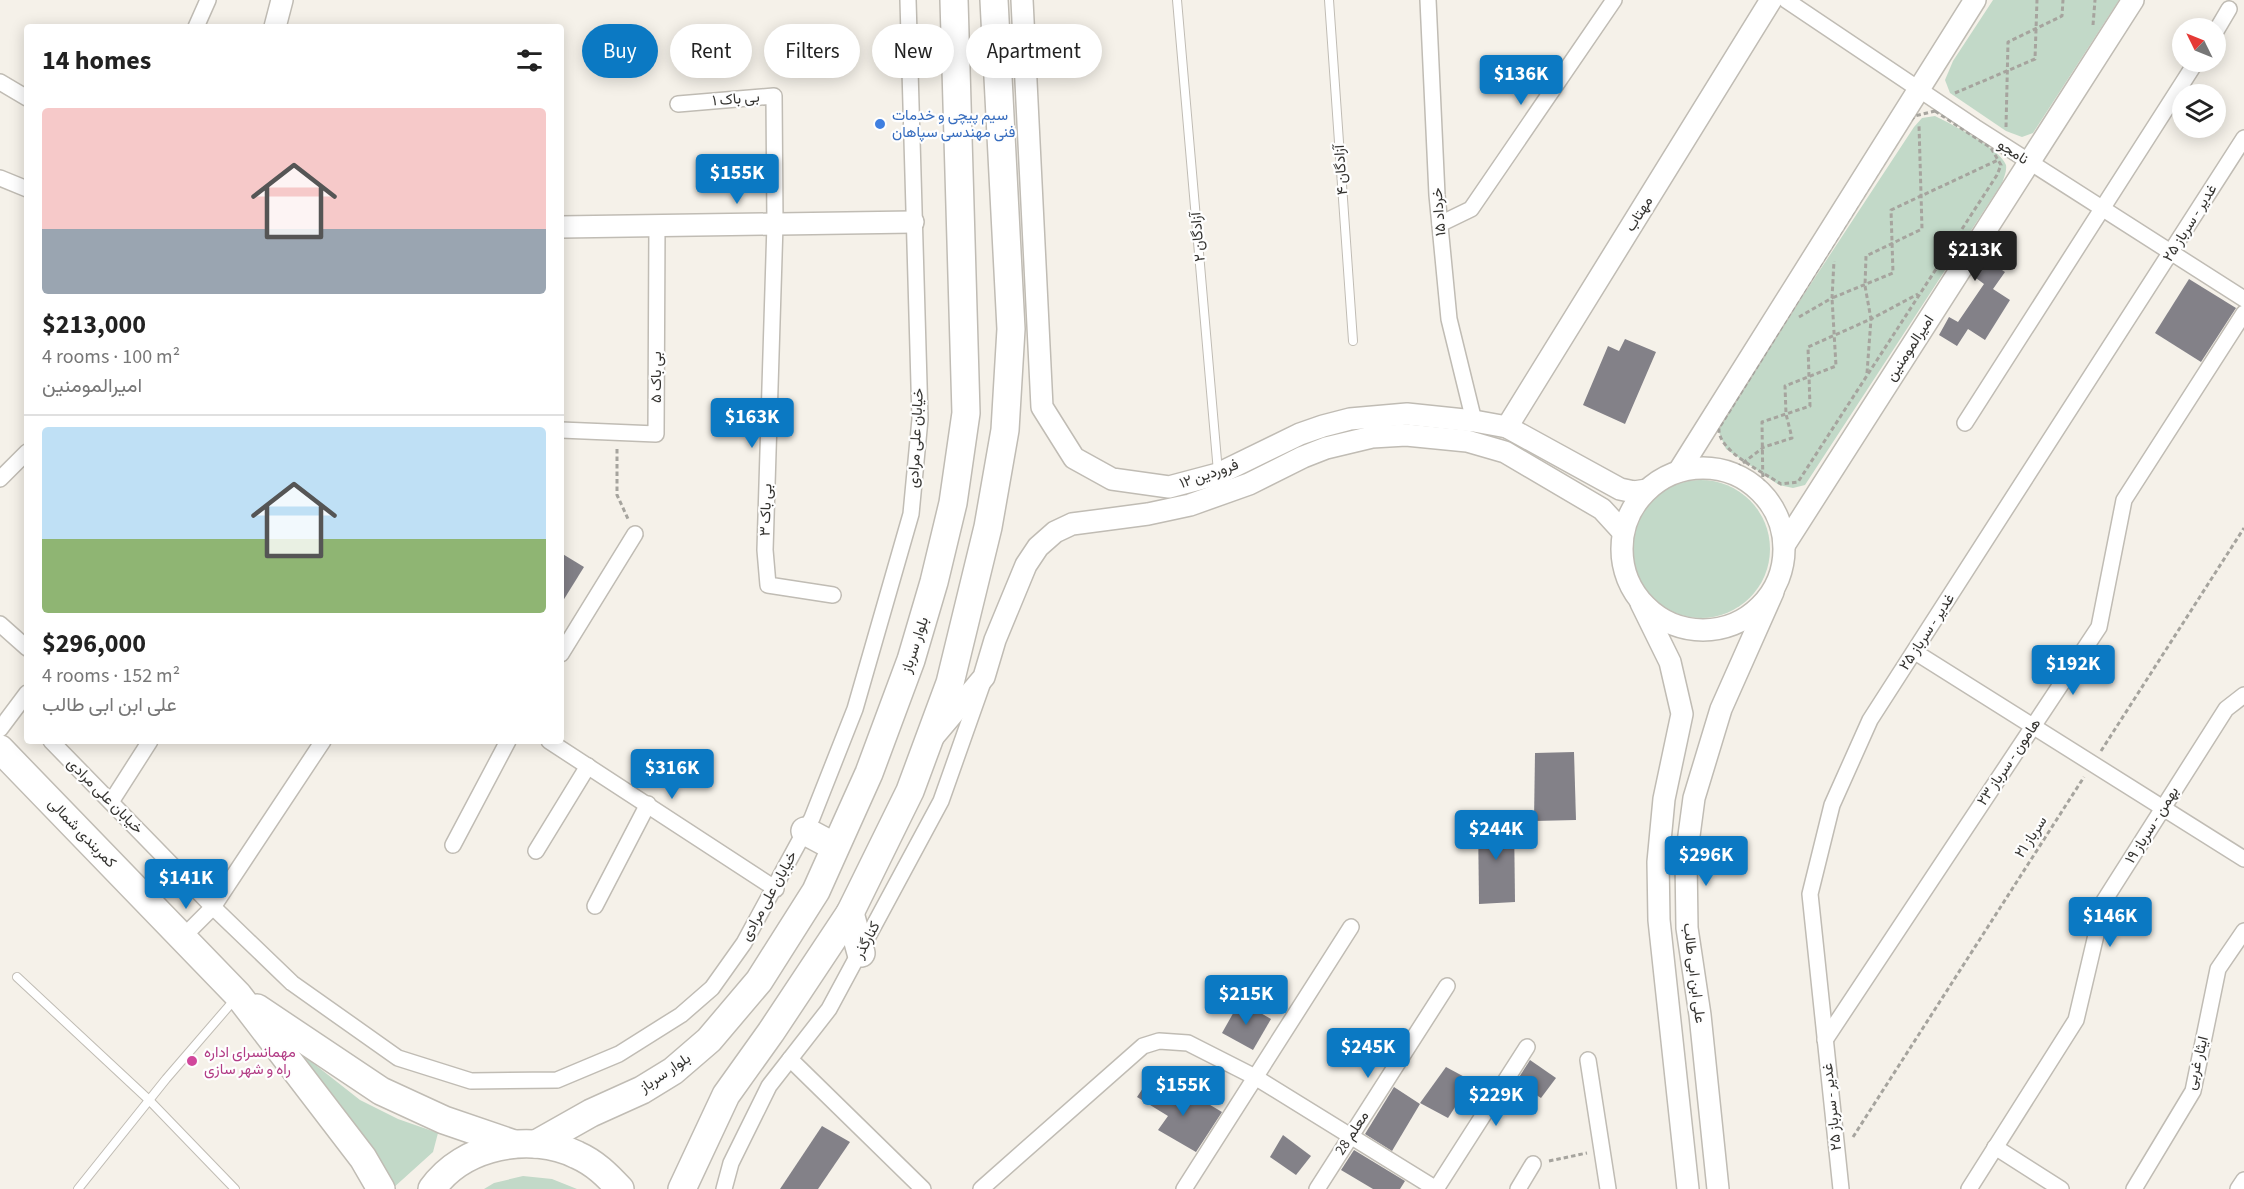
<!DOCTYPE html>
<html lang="en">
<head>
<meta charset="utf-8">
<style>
  :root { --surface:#fff; --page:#f2f2f2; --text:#222; --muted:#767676; --line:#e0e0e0; --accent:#0b79c3 }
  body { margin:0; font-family:"Source Sans 3",Vazirmatn,sans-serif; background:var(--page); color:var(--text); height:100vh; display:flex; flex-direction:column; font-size:22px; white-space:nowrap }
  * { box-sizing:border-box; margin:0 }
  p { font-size:20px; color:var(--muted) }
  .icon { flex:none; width:33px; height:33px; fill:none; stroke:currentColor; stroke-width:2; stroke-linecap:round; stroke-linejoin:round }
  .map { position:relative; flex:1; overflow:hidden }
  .sheet { position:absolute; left:24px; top:24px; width:540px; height:720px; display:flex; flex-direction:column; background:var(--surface); border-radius:6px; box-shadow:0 3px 15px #0003 }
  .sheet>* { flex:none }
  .guide { position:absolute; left:582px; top:24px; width:570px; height:54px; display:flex; gap:12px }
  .needle { width:39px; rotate:313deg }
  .buttons { position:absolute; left:2172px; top:18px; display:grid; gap:12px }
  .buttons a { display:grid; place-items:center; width:54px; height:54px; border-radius:50%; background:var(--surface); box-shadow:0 3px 15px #0003; font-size:30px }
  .price { position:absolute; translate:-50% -51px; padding:0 14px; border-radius:6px; background:var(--accent); color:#fff; font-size:20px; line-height:39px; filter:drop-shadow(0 2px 3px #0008) }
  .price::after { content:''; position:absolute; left:50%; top:36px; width:18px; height:14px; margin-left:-9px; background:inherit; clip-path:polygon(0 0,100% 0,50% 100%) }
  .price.active { background:#222; color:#fff }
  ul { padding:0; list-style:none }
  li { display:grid; align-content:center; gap:12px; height:318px; padding:0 18px }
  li+li { border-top:2px solid var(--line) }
  li span { display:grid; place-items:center; height:186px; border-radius:6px; color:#555 }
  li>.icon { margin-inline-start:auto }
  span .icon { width:108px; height:108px; fill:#fffc; stroke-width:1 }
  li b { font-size:26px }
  h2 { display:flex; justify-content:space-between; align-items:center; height:72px; padding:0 18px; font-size:26px }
  .pill { padding:0 21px; border-radius:27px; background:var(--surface); box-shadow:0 3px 15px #0003; font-size:21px; line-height:54px }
  .pill.active { background:var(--accent); color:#fff }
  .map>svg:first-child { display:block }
  .green { fill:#c2d9c8 }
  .building { fill:#838188 }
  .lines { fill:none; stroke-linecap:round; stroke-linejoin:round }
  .lane-casing { stroke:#c0bcb4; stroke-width:10 }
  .street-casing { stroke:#c0bcb4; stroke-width:18 }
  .secondary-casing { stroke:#c0bcb4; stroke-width:24 }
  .highway-casing { stroke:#c0bcb4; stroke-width:30 }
  .path { stroke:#a6a49e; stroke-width:3; stroke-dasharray:4.5 3; stroke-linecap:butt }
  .lane { stroke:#fff; stroke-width:8 }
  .street { stroke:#fff; stroke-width:15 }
  .secondary { stroke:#fff; stroke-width:21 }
  .highway { stroke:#fff; stroke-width:27 }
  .shop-dot { fill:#3f7fe0; stroke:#fefefe; stroke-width:2 }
  .hotel-dot { fill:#d1479c; stroke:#fefefe; stroke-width:2 }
  .labels { text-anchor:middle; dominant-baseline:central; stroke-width:4.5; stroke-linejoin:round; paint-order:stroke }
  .street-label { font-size:15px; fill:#343330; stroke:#fefefe }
  .shop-label { font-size:15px; fill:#366cbe; stroke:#fefefe; text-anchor:start }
  .hotel-label { font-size:15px; fill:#b23c85; stroke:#fefefe; text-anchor:start }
</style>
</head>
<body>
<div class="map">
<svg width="2244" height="1189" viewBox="0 0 2244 1189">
  <rect width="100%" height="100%" fill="#f5f1e9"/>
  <!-- green -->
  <g class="green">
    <polygon points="1993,0 2119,0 2033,133 2022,137 2006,131 1950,93 1945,80 1953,61"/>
    <path d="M1935,116c16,8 66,33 71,49 1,6 -2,12 -4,18l-197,302 -12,3 -14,-3 -53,-36 -8,-19 4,-11 192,-292 8,-9z"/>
    <circle cx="1701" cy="549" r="69"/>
    <polygon points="299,1052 360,1100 398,1119 438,1133 433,1152 392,1189 295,1055"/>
    <polygon points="523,1176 552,1179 577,1189 484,1189 494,1183"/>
  </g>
  <!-- building -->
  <g class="building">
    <polygon points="1987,260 2005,272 1993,289 2010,300 1985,340 1968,329 1957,346 1939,335 1949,317 1958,322 1984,284 1976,278"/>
    <polygon points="2189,279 2236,308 2201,362 2155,333"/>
    <polygon points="1625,339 1656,352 1625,424 1583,405 1608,346 1619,351"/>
    <polygon points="561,553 584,567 561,604"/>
    <polygon points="1574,752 1576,820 1534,821 1535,753"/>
    <polygon points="1514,818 1515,902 1479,904 1478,820"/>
    <polygon points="1240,1001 1271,1019 1253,1050 1222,1033"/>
    <polygon points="1530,1060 1556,1078 1541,1098 1516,1082"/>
    <polygon points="1446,1067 1472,1081 1448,1118 1420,1103"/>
    <polygon points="1147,1082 1182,1106 1190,1093 1222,1112 1196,1152 1158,1130 1168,1116 1137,1097"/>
    <polygon points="1394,1087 1420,1104 1392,1151 1365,1134"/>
    <polygon points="822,1126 850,1142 818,1189 780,1189"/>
    <polygon points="1283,1135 1311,1156 1296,1175 1270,1157"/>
    <polygon points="1354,1150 1405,1181 1400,1189 1373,1189 1341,1170"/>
  </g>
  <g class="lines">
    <defs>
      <g id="lane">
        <polyline points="1177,0 1218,472"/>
        <polyline points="1329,0 1353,341"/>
        <polyline points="17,977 149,1100 235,1189"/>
        <polyline points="78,1189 166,1079 235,999"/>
      </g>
      <g id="street">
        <polyline points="1428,0 1437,195 1449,319 1474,421"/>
        <polyline points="1786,0 1975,127 2244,299"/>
        <polyline points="196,27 208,0"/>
        <polyline points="2216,31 2229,9"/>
        <polyline points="0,82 27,98"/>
        <polyline points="678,104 774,96 775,224 765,550 768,585 833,595"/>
        <polyline points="0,178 27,189"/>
        <polyline points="1440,224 1471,209 1614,0"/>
        <polyline points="1965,423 2196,62"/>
        <polyline points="561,430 656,434 657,225"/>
        <polyline points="0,479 27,452"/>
        <polyline points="0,624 27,648"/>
        <polyline points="1915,652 2244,859"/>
        <polyline points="561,654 635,534"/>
        <polyline points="0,729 27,693"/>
        <polyline points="51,741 213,907 292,983 398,1058 471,1081 557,1080 619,1054 681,1015 712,988 744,943 812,818 855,709 911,514 920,419 908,0"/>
        <polyline points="549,741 776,889"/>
        <polyline points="111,802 150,741"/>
        <polyline points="453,845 508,741"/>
        <polyline points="536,851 588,766"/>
        <polyline points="595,906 648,804"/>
        <polyline points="183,937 213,907 323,741"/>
        <polyline points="1825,1040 2099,627 2124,500 2244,313"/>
        <polyline points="790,1059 923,1189"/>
        <polyline points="1588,1060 1608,1189"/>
        <polyline points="1995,1147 2061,1189"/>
        <polyline points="724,1189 731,1163 769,1086 829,1009 941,801 982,685"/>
        <polyline points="981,1189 1143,1046 1159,1041 1188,1043 1255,1077 1436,1189"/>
        <polyline points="1184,1189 1351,927"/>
        <polyline points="1317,1189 1447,986"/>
        <polyline points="1436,1189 1527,1047"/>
        <polyline points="1518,1189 1533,1164"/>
        <polyline points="1841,1189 1810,894 1832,805 1870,720 2244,138"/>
        <polyline points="1969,1189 2076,1020 2104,901 2226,709 2244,695"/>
        <polyline points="2134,1189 2193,1091 2218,969 2244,931"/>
        <polyline points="2238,1189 2244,1180"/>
      </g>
      <g id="secondary">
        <polyline points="1022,0 1042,407 1074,458 1112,479 1169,487 1218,474 1300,434 1323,426 1350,419 1407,414 1474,421 1507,427 1620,489 1634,492 1647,490"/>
        <polyline points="275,27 282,0"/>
        <polyline points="561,227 913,222"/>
        <polyline points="1507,427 1771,0"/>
        <circle cx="1703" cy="549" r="81"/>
        <polyline points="1679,471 1975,0"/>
        <polyline points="1785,544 2133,0"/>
        <polyline points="1641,603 1670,662 1682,714 1664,799 1658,862 1659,920 1688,1189"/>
        <polyline points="934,736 984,677 995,640 1026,565 1038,547 1055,532 1072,524 1148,514 1190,505 1249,484 1303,457 1326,448 1372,437 1406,435 1467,441 1505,452 1602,509 1623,532"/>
        <polyline points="1718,1189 1700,1015 1687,928 1686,858 1694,798 1721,709 1773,592"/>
      </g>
      <g id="highway">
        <polyline points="0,749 238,995 363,1158 381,1189"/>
        <polyline points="805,831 835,847"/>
        <polyline points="850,913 861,953"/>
        <polyline points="257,1008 381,1091 444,1120 514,1144"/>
        <polyline points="536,1144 591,1113 642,1090 673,1071 709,1040 759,981 816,891 869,773 911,660 934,582 953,503 966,413 954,0"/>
        <path d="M432,1189c31,-44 98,-57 145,-34 18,8 30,20 43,34"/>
        <polyline points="682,1189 726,1095 771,1032 850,913 910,791 950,683 988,527 1005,430 1011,329 994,0"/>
      </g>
    </defs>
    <!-- lane casing -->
    <use href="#lane" class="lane-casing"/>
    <!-- street casing -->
    <use href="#street" class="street-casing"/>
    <!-- secondary casing -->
    <use href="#secondary" class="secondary-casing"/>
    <!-- highway casing -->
    <use href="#highway" class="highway-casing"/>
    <!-- path -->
    <g class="path">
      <polyline points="2093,25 2095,0"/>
      <polyline points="1955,93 2035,59 2037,0"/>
      <path d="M1935,111l56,37 10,17 -4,10 -199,307 -17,2c-18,-12 -64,-33 -62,-56l189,-305 7,-7z"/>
      <polyline points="2006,127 2008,42 2062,16 2063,0"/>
      <polyline points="1799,317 1832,298 1834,261"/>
      <polyline points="1867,373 1871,319 1918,294"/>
      <polyline points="617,449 617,495 629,521"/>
      <polyline points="1731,472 1764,447 1792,438 1786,414 1785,386 1836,366 1832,298 1893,273 1891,210 1998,160"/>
      <polyline points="1763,492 1762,422 1810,406 1808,347 1871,319 1865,286 1866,256 1922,229 1919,125"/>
      <polyline points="2101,751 2244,528"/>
      <polyline points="1853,1137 2084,777"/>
      <polyline points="1549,1161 1587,1153"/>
    </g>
    <!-- lane -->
    <use href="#lane" class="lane"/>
    <!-- street -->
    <use href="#street" class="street"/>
    <!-- secondary -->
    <use href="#secondary" class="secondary"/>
    <!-- highway -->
    <use href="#highway" class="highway"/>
  </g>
  <!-- markers -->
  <circle class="shop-dot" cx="880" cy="124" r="6"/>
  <circle class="hotel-dot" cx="192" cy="1061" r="6"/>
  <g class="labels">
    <!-- street labels -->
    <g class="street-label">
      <text transform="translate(736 99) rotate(-5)">بی باک ۱</text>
      <text transform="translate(2013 152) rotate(33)">نامجو</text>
      <text transform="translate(1341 170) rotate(-94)">آزادگان ۴</text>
      <text transform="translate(1439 212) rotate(-95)">۱۵ خرداد</text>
      <text transform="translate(1639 214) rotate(-58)">مهتاب</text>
      <text transform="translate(2190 223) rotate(-58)">غدیر - سرباز ۲۵</text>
      <text transform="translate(1198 237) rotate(-95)">آزادگان ۲</text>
      <text transform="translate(1910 348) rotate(-57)">امیرالمومنین</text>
      <text transform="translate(656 377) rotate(-90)">بی باک ۵</text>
      <text transform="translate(916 438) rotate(-87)">خیابان علی مرادی</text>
      <text transform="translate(1209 474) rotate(-19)">۱۲ فروردین</text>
      <text transform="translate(766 510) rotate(-88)">بی باک ۳</text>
      <text transform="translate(1927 632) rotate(-57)">غدیر - سرباز ۲۵</text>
      <text transform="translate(915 645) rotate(-72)">بلوار سرباز</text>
      <text transform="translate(2009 762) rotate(-56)">هامون - سرباز ۲۳</text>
      <text transform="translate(105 796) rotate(45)">خیابان علی مرادی</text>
      <text transform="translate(2152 825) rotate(-58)">بهمن - سرباز ۱۹</text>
      <text transform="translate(82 833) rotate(46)">کمربندی شمالی</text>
      <text transform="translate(2031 837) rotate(-57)">سرباز ۲۱</text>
      <text transform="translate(769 896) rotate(-61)">خیابان علی مرادی</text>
      <text transform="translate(867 940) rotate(-62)">کنارگذر</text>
      <text transform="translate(1694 973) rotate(83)">علی ابن ابی طالب</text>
      <text transform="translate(2197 1063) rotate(-76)">ایثار غربی</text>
      <text transform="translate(665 1073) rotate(-34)">بلوار سرباز</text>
      <text transform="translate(1832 1107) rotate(-96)">غدیر - سرباز ۲۵</text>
      <text transform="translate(1352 1133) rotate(-57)">معلم 28</text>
    </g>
    <!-- shop labels -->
    <g class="shop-label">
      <text x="892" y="115">سیم پیچی و خدمات<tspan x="892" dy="17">فنی مهندسی سپاهان</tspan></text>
    </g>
    <!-- hotel labels -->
    <g class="hotel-label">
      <text x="204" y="1052">مهمانسراى اداره<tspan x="204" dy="17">راه و شهر سازى</tspan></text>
    </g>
  </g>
</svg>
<div class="buttons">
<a><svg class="needle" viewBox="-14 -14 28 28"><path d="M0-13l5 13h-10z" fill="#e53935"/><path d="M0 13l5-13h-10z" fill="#767676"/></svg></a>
<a><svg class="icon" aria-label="layers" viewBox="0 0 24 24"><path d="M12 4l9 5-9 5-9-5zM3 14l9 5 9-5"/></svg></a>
</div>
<b class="price" style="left:1521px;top:106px">$136K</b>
<b class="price" style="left:737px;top:205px">$155K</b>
<b class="price active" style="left:1975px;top:282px">$213K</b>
<b class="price" style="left:752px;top:449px">$163K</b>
<b class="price" style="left:2073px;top:696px">$192K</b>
<b class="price" style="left:672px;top:800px">$316K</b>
<b class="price" style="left:1496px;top:861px">$244K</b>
<b class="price" style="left:1706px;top:887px">$296K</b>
<b class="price" style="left:186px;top:910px">$141K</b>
<b class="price" style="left:2110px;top:948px">$146K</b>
<b class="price" style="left:1246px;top:1026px">$215K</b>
<b class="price" style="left:1368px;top:1079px">$245K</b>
<b class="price" style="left:1183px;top:1117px">$155K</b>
<b class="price" style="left:1496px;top:1127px">$229K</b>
<div class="guide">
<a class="pill active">Buy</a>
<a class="pill">Rent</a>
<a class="pill">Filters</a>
<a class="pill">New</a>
<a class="pill">Apartment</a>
</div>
<section class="sheet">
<h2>14 homes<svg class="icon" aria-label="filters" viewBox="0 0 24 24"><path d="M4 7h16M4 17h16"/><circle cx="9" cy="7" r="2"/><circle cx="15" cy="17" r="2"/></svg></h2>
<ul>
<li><span style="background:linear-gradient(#f6c9c9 65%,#9aa5b1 0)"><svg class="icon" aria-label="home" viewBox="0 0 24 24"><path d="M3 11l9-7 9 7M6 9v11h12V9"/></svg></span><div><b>$213,000</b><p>4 rooms · 100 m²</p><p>امیرالمومنین</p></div></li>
<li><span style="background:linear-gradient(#bfe0f5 60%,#8fb573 0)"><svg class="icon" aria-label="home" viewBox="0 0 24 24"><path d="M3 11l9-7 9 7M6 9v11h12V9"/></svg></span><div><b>$296,000</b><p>4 rooms · 152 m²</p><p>علی ابن ابی طالب</p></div></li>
</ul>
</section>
</div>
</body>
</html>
